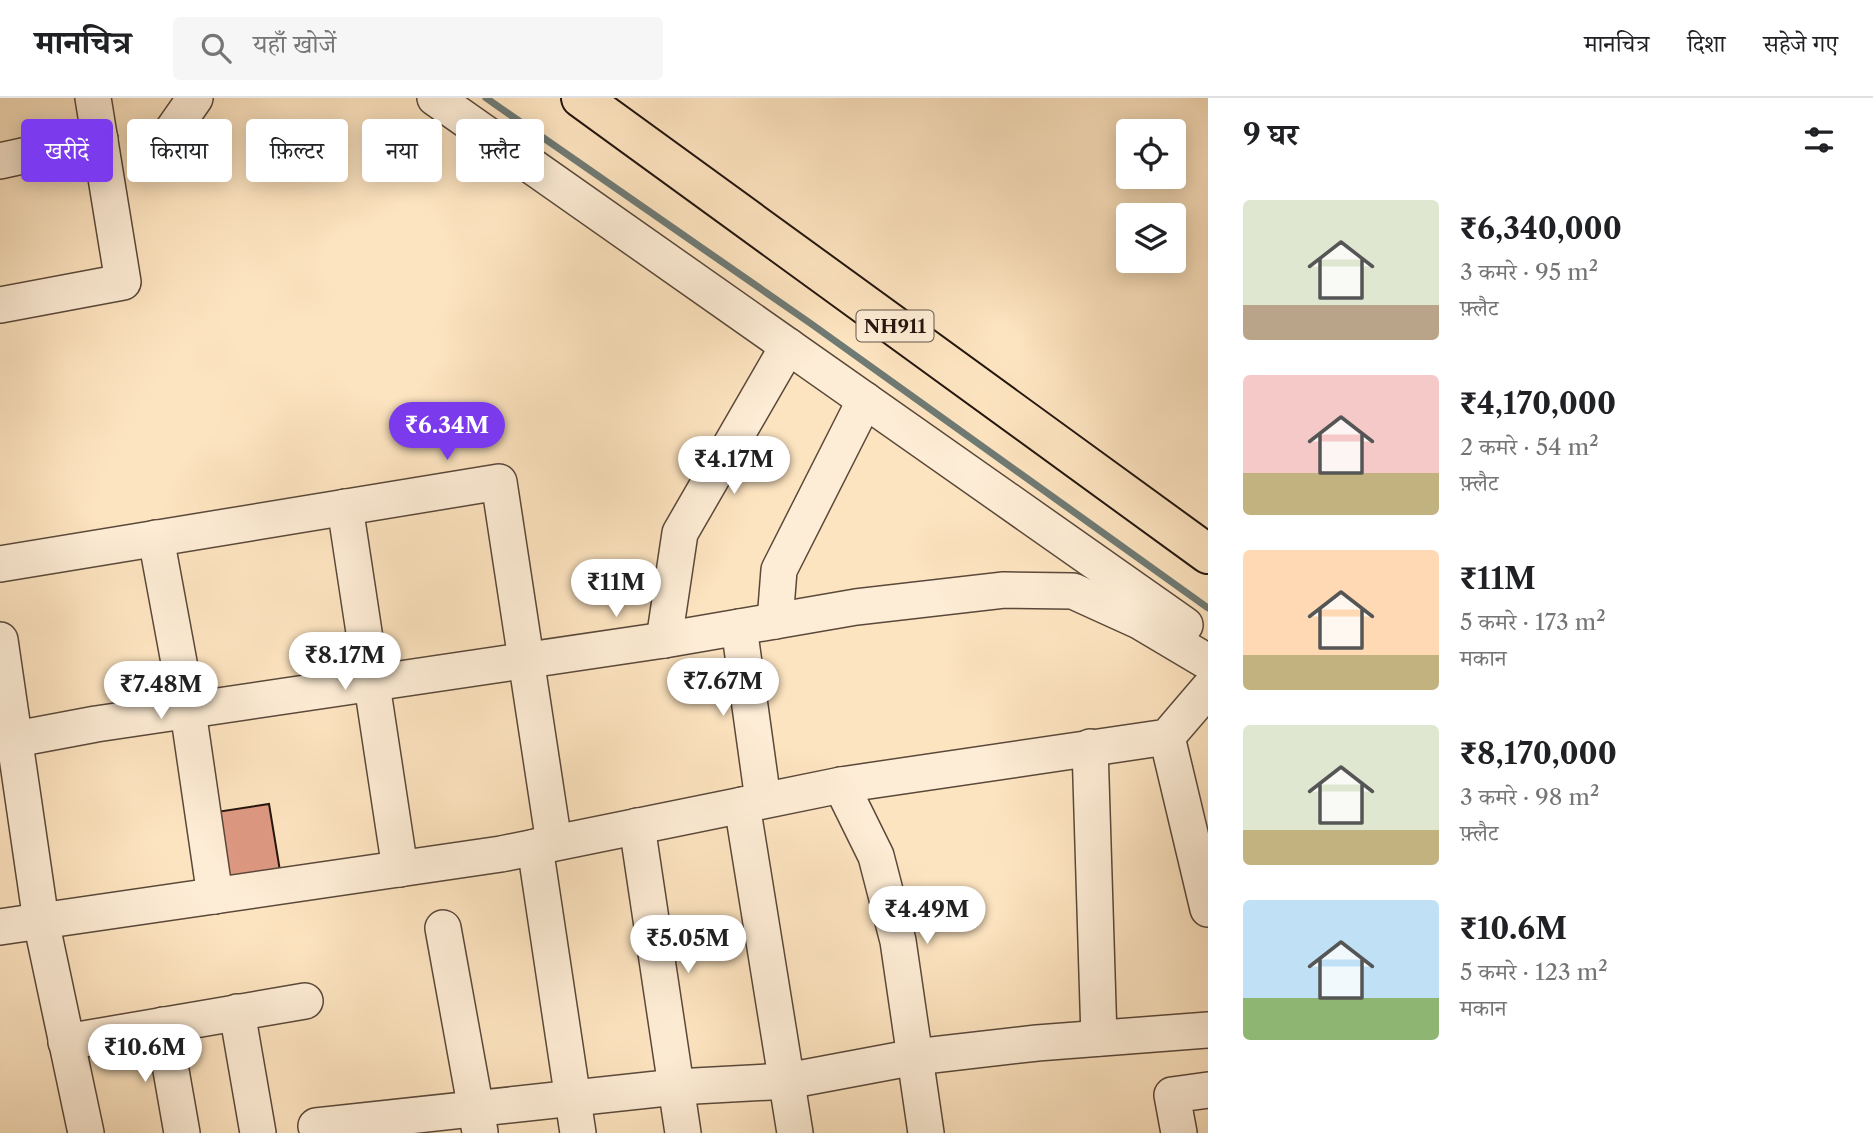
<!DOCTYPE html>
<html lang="hi">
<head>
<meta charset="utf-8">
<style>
  :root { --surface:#fff; --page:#f6f6f6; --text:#202124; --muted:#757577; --line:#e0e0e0; --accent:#7c3aed }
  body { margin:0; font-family:"Libre Caslon Text","Noto Serif Devanagari",serif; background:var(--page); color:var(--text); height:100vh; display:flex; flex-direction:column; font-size:26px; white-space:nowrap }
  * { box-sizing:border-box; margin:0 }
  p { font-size:23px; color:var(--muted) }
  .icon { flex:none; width:38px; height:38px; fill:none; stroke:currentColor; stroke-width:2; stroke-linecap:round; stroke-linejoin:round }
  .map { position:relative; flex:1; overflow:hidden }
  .drawer { display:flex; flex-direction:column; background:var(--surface); width:665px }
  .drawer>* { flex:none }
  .top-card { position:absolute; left:21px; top:21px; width:665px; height:63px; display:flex; gap:14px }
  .tools { position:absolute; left:1116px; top:21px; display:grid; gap:14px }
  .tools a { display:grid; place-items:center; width:70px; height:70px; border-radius:7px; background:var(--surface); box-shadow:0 4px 18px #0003; font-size:35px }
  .price { position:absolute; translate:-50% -60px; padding:0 16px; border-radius:24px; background:#fff; color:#222; font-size:23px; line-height:46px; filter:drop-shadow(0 2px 4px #0008) }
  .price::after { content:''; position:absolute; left:50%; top:42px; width:21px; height:16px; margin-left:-10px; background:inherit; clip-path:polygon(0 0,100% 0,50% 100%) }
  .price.selected { background:var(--accent); color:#fff }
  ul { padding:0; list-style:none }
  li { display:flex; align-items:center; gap:21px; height:175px; padding:0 35px }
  li span { display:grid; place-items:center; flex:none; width:196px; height:140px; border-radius:7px; color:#555 }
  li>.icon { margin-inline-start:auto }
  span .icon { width:84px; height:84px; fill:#fffc; stroke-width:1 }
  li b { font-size:30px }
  h2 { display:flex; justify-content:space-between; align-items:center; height:84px; padding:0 35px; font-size:30px }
  .tag { padding:0 24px; border-radius:7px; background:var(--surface); box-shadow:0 4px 18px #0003; font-size:24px; line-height:63px }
  .tag.selected { background:var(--accent); color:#fff }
  header { display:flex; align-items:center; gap:42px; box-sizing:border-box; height:98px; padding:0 35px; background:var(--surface); border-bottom:2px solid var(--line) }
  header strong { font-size:33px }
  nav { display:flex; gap:38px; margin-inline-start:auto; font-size:24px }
  .search { width:490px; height:63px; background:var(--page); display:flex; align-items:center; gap:18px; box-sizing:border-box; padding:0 24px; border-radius:7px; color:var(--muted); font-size:26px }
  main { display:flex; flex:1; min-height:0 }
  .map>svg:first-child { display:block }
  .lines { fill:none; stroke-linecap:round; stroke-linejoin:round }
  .stream { stroke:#6f7a74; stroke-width:7 }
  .building { fill:#df9983; stroke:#23140d; stroke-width:2 }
  .minor-casing { stroke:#5a483a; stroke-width:38 }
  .highway-casing { stroke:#23140d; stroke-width:42 }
  .minor { stroke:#feedd6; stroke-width:35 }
  .highway { stroke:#fde4c0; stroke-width:38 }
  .labels { text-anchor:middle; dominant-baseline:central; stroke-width:6; stroke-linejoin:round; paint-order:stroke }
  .shield { fill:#feedd6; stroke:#655549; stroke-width:2 }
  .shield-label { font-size:19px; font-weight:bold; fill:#23140d }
</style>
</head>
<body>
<header>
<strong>मानचित्र</strong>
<div class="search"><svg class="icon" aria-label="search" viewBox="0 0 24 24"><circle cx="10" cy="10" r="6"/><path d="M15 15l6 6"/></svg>यहाँ खोजें</div>
<nav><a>मानचित्र</a><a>दिशा</a><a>सहेजे गए</a></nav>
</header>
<main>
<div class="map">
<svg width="1208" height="1035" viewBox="0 0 1208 1035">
  <rect width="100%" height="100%" fill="#fde4c0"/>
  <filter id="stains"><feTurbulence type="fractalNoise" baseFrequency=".00286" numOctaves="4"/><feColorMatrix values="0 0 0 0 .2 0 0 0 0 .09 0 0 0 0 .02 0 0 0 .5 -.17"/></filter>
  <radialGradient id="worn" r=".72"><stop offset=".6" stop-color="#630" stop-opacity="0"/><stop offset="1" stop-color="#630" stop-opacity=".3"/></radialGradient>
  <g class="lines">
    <!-- stream -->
    <polyline class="stream" points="486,0 810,225 1208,510"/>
  </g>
  <!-- building -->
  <polygon class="building" points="269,706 281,779 222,788 210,715"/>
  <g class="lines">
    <defs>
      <g id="minor">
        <polyline points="435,0 1185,527"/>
        <polyline points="0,63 100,41"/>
        <polyline points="151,63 195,0"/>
        <polyline points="0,207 123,184 93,0"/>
        <polyline points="345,409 400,771"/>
        <polyline points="156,440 188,613 215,798"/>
        <polyline points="0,466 499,384 554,745"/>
        <polyline points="775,523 779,472 865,302"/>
        <polyline points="739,529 763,702"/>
        <polyline points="0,542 41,823 86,1035"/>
        <polyline points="664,542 680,435 788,248"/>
        <polyline points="1167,639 1208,811"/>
        <polyline points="0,644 96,626 664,542 856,509 1004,492 1073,493 1139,523 1208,564"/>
        <polyline points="1090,649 1099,940"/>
        <polyline points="841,687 876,758 898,843 926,1035"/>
        <polyline points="742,707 795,1035"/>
        <polyline points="637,728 683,1035"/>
        <polyline points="535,749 578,1035"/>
        <polyline points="0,829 501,756 841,687 1167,639 1208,591"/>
        <polyline points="443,830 480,1034"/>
        <polyline points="237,914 258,1035"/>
        <polyline points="163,927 182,1035"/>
        <polyline points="66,944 305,903"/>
        <polyline points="316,1028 676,989 787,983 915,959 1037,945 1208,932"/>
        <polyline points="1179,1035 1172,997 1208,992"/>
      </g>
      <polyline id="highway" points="581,0 1208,456"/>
    </defs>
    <!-- minor casing -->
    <use href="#minor" class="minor-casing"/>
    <!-- highway casing -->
    <use href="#highway" class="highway-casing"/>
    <!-- minor -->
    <use href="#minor" class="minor"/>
    <!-- highway -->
    <use href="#highway" class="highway"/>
  </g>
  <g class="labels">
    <!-- shield labels -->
    <rect class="shield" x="856.5" y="212.5" width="77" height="31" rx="5"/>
    <g class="shield-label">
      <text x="895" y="228">NH911</text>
    </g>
  </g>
  <rect width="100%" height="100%" filter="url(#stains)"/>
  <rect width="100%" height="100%" fill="url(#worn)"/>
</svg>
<div class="tools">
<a><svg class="icon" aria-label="locate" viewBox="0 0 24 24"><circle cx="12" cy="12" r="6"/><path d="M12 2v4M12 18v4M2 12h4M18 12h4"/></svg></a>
<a><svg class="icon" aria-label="layers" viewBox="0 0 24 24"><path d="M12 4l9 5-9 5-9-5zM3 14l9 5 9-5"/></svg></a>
</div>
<b class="price selected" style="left:447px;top:364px">₹6.34M</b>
<b class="price" style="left:734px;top:398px">₹4.17M</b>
<b class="price" style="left:616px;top:521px">₹11M</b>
<b class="price" style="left:345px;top:594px">₹8.17M</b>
<b class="price" style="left:723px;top:620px">₹7.67M</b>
<b class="price" style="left:161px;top:623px">₹7.48M</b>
<b class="price" style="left:927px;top:848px">₹4.49M</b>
<b class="price" style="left:688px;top:877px">₹5.05M</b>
<b class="price" style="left:145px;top:986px">₹10.6M</b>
<div class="top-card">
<a class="tag selected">खरीदें</a>
<a class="tag">किराया</a>
<a class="tag">फ़िल्टर</a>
<a class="tag">नया</a>
<a class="tag">फ़्लैट</a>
</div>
</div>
<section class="drawer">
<h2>9 घर<svg class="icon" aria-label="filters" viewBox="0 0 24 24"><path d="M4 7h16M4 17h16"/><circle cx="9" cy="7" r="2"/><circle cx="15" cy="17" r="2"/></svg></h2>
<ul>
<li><span style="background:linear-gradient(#dfe7d0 75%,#b9a48a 0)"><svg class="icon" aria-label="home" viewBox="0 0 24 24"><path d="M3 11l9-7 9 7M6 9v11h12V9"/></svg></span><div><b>₹6,340,000</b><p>3 कमरे · 95 m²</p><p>फ़्लैट</p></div></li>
<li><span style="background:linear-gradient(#f6c9c9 70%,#c2b280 0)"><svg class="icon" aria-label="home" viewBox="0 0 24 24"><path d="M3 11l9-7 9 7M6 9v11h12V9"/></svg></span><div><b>₹4,170,000</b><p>2 कमरे · 54 m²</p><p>फ़्लैट</p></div></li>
<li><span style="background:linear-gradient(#ffd9b3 75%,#c2b280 0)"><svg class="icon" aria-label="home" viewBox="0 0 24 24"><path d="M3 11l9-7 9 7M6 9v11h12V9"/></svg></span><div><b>₹11M</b><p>5 कमरे · 173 m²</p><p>मकान</p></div></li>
<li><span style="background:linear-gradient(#dfe7d0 75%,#c2b280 0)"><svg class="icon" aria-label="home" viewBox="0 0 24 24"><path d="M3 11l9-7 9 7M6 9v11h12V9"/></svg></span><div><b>₹8,170,000</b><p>3 कमरे · 98 m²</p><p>फ़्लैट</p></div></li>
<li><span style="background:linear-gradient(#bfe0f5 70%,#8fb573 0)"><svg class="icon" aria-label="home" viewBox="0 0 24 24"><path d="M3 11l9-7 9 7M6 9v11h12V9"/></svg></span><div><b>₹10.6M</b><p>5 कमरे · 123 m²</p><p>मकान</p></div></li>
</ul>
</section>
</main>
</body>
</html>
